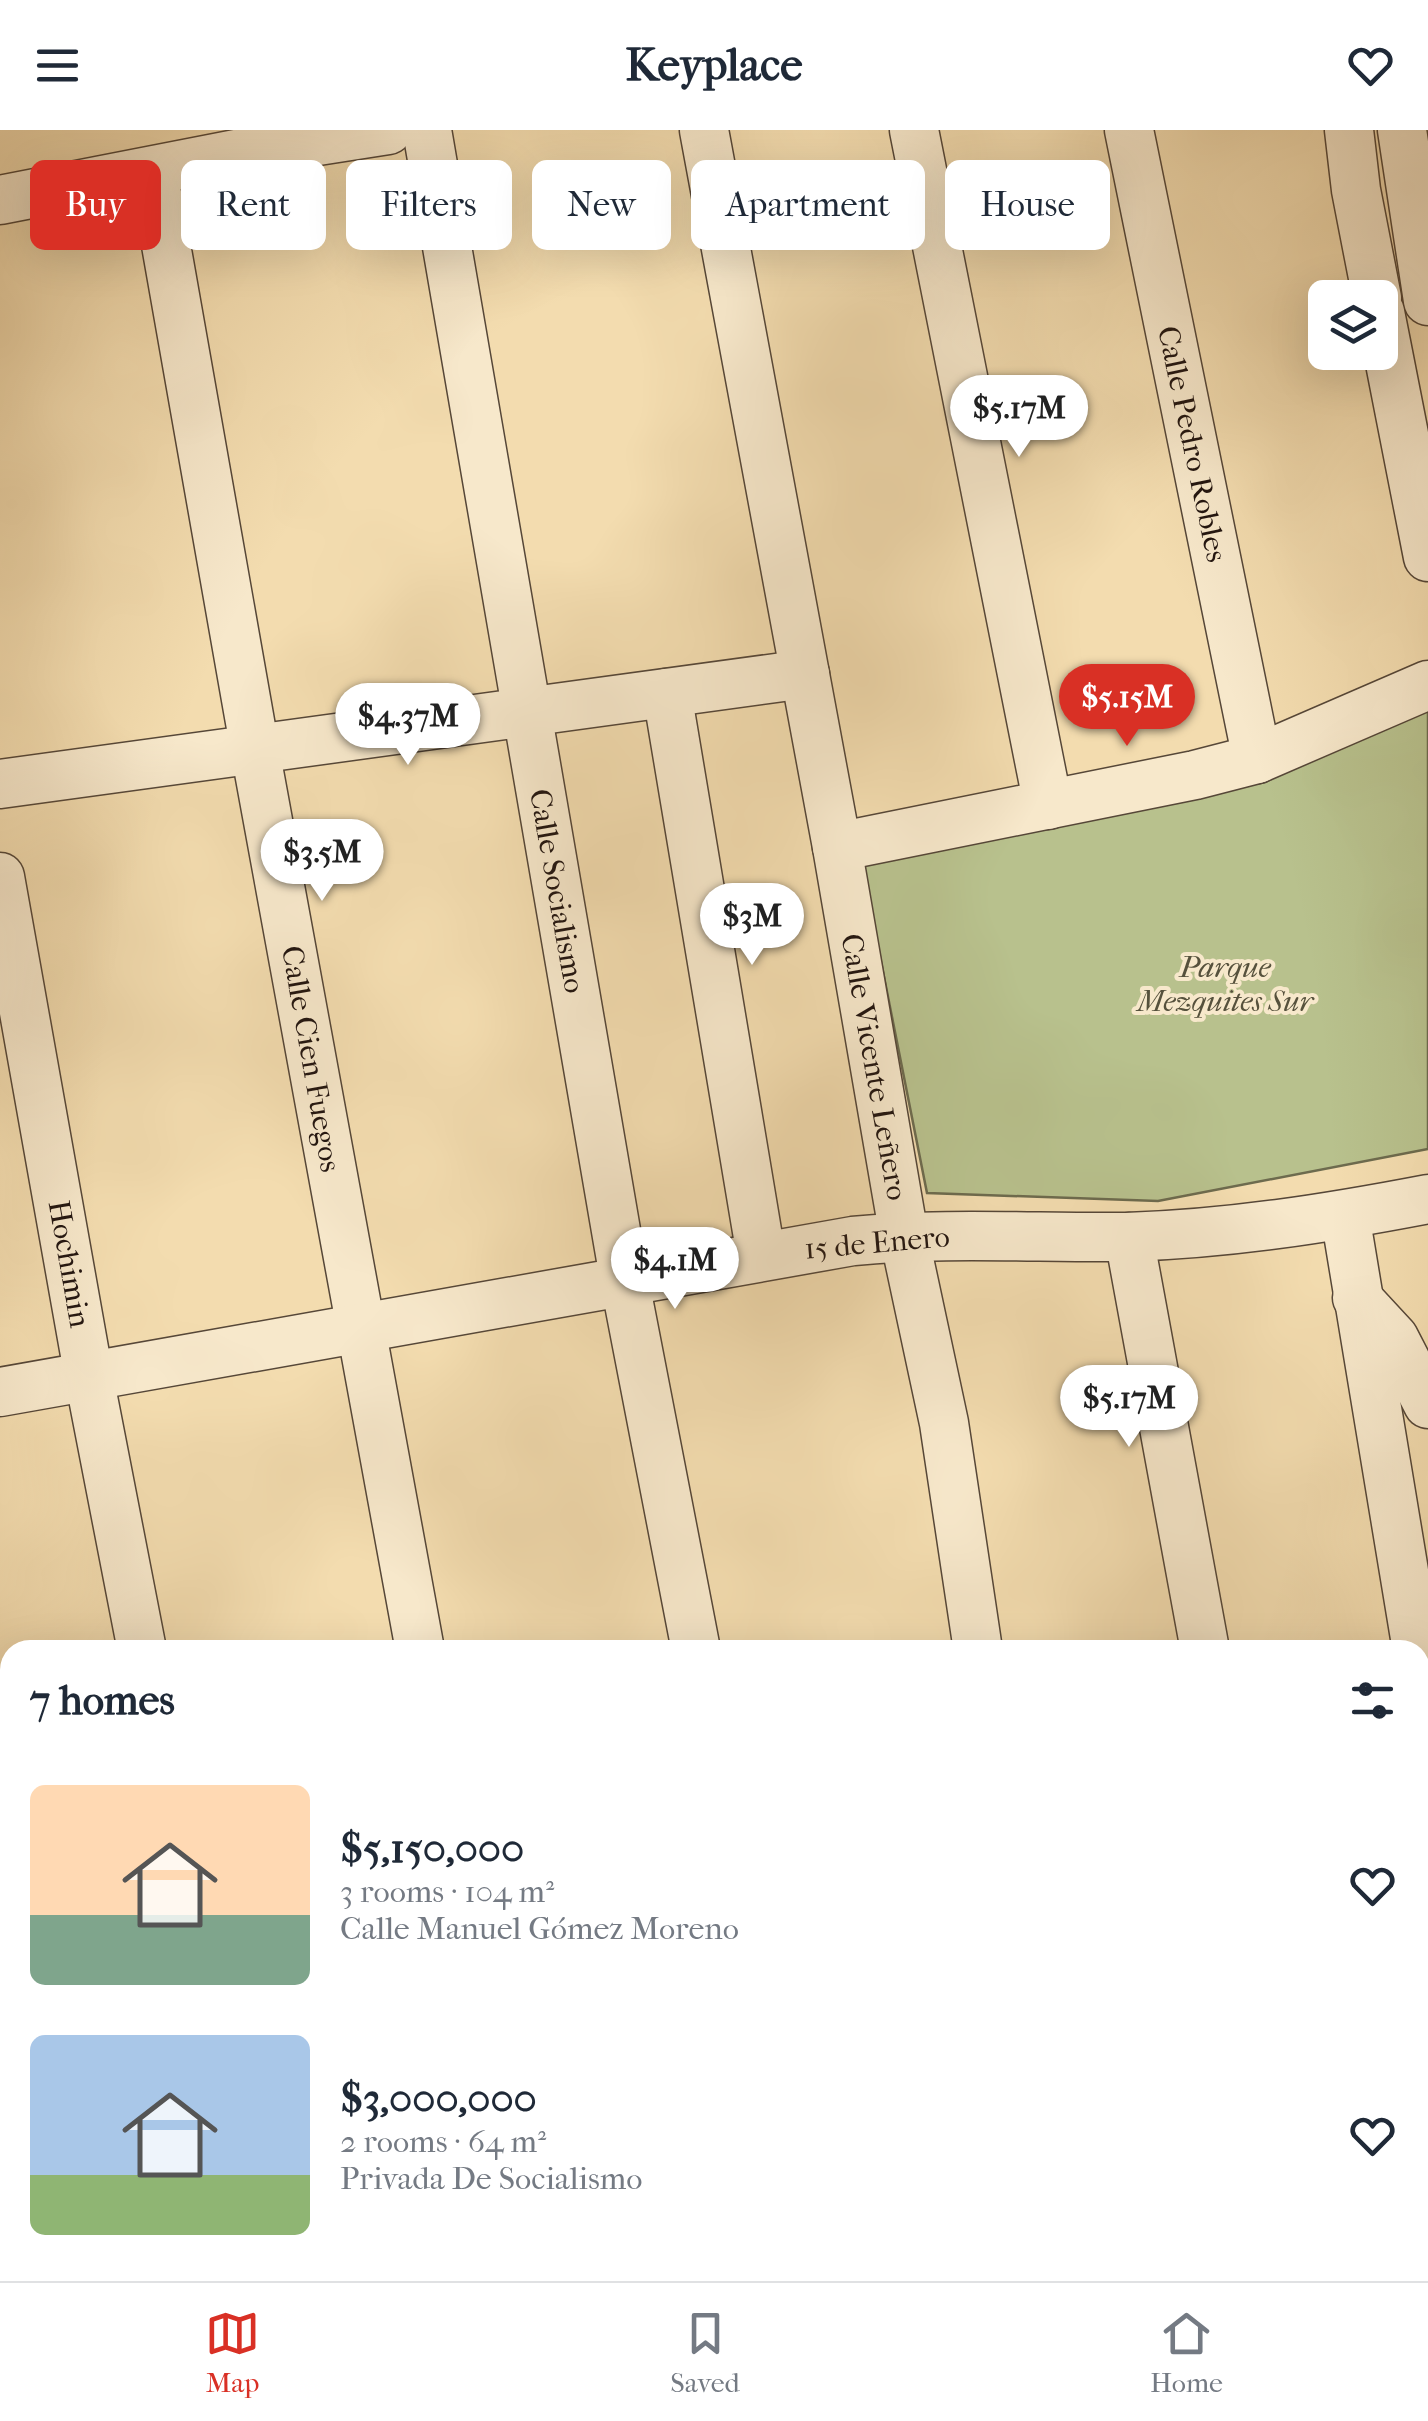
<!DOCTYPE html>
<html lang="en">
<head>
<meta charset="utf-8">
<style>
  :root { --surface:#fff; --page:#f6f6f7; --text:#1f2937; --muted:#747a83; --line:#e0e1e3; --accent:#d93025 }
  body { margin:0; font-family:"IM FELL French Canon",serif; background:var(--page); color:var(--text); height:100vh; display:flex; flex-direction:column; font-size:38px; white-space:nowrap }
  * { box-sizing:border-box; margin:0 }
  p { font-size:32px; color:var(--muted) }
  .icon { flex:none; width:55px; height:55px; fill:none; stroke:currentColor; stroke-width:2; stroke-linecap:round; stroke-linejoin:round }
  .map { position:relative; flex:1; overflow:hidden }
  .sheet { position:absolute; left:0px; top:1510px; width:1430px; height:642px; display:flex; flex-direction:column; background:var(--surface); border-radius:30px 30px 0 0; box-shadow:0 10px 40px #0002 }
  .sheet>* { flex:none }
  .top-card { position:absolute; left:30px; top:30px; width:1370px; height:90px; display:flex; gap:20px }
  .tools { position:absolute; left:1308px; top:150px; display:grid; gap:20px }
  .tools a { display:grid; place-items:center; width:90px; height:90px; border-radius:15px; background:var(--surface); box-shadow:0 10px 40px #0002; font-size:50px }
  .price { position:absolute; translate:-50% -85px; padding:0 22px; border-radius:35px; background:#fff; color:#222; font-size:32px; line-height:65px; filter:drop-shadow(0 2px 5px #0008) }
  .price::after { content:''; position:absolute; left:50%; top:60px; width:30px; height:22px; margin-left:-15px; background:inherit; clip-path:polygon(0 0,100% 0,50% 100%) }
  .price.current { background:var(--accent); color:#fff }
  ul { padding:0; list-style:none }
  li { display:flex; align-items:center; gap:30px; height:250px; padding:0 30px }
  li span { display:grid; place-items:center; flex:none; width:280px; height:200px; border-radius:15px; color:#555 }
  li>.icon { margin-inline-start:auto }
  span .icon { width:120px; height:120px; fill:#fffc; stroke-width:1 }
  li b { font-size:42px }
  h2 { display:flex; justify-content:space-between; align-items:center; height:120px; padding:0 30px; font-size:42px }
  .tag { padding:0 35px; border-radius:15px; background:var(--surface); box-shadow:0 10px 40px #0002; font-size:35px; line-height:90px }
  .tag.current { background:var(--accent); color:#fff }
  header { display:flex; justify-content:space-between; align-items:center; height:130px; padding:0 30px; background:var(--surface); font-size:45px; font-weight:700 }
  .tab-bar { display:flex; justify-content:space-around; align-items:center; height:140px; border-top:2px solid var(--line); background:var(--surface); font-size:28px; color:var(--muted) }
  .tab-bar a { display:grid; justify-items:center; gap:5px }
  .tab-bar .current { color:var(--accent) }
  .map>svg:first-child { display:block }
  .green { fill:#b8c18d; stroke:#6d6b4e; stroke-width:2.5 }
  .lines { fill:none; stroke-linecap:round; stroke-linejoin:round }
  .minor-casing { stroke:#564738; stroke-width:51 }
  .minor { stroke:#f7e8cb; stroke-width:48 }
  .labels { text-anchor:middle; dominant-baseline:central; stroke-width:8; stroke-linejoin:round; paint-order:stroke }
  .street-label { font-size:30px; fill:#221510; stroke:#f7e8cb }
  .park-label { font-size:30px; font-style:italic; fill:#56513c; stroke:#f7e8cb }
</style>
</head>
<body>
<header><svg class="icon" aria-label="menu" viewBox="0 0 24 24"><path d="M4 6h16M4 12h16M4 18h16"/></svg>Keyplace<svg class="icon" aria-label="heart" viewBox="0 0 24 24"><path d="M12 20l-8-8c-3-5 5-10 8-4 3-6 11-1 8 4z"/></svg></header>
<div class="map">
<svg width="1428" height="2151" viewBox="0 0 1428 2151">
  <rect width="100%" height="100%" fill="#f3dcaf"/>
  <filter id="stains"><feTurbulence type="fractalNoise" baseFrequency=".002" numOctaves="4"/><feColorMatrix values="0 0 0 0 .2 0 0 0 0 .09 0 0 0 0 .02 0 0 0 .5 -.17"/></filter>
  <radialGradient id="worn" r=".72"><stop offset=".6" stop-color="#630" stop-opacity="0"/><stop offset="1" stop-color="#630" stop-opacity=".3"/></radialGradient>
  <!-- green -->
  <polygon class="green" points="1428,568 1428,1019 1158,1071 927,1063 861,731"/>
  <g class="lines">
    <defs>
      <g id="minor">
        <polyline points="427,0 625,1153 696,1520"/>
        <polyline points="704,0 837,717 904,1106 944,1293 978,1520"/>
        <polyline points="914,0 1048,675"/>
        <polyline points="1129,0 1257,629"/>
        <polyline points="1349,0 1356,60 1377,168"/>
        <polyline points="1402,0 1428,171"/>
        <polyline points="153,41 255,620 420,1520"/>
        <polyline points="0,70 241,23 388,0"/>
        <polyline points="1380,182 1428,427"/>
        <polyline points="667,563 761,1125"/>
        <polyline points="0,654 805,544"/>
        <polyline points="837,717 1195,645 1257,629 1428,555"/>
        <polyline points="0,747 89,1247 142,1520"/>
        <polyline points="1345,1085 1417,1520"/>
        <polyline points="1129,1107 1205,1520"/>
        <polyline points="1357,1168 1394,1208 1428,1274"/>
        <path d="M0,1262l853,-151c91,-9 182,-3 273,-4 102,-3 203,-19 302,-38"/>
        <polyline points="1420,1538 1428,1584"/>
        <polyline points="1420,1784 1428,1781"/>
        <polyline points="0,1873 10,1871"/>
        <polyline points="259,2142 260,2151"/>
        <polyline points="541,2142 542,2151"/>
        <polyline points="815,2142 817,2151"/>
        <polyline points="1092,2142 1093,2151"/>
        <polyline points="1314,2142 1316,2151"/>
      </g>
    </defs>
    <!-- minor casing -->
    <use href="#minor" class="minor-casing"/>
    <!-- minor -->
    <use href="#minor" class="minor"/>
  </g>
  <g class="labels">
    <!-- street labels -->
    <g class="street-label">
      <text transform="translate(1192 314) rotate(78)">Calle Pedro Robles</text>
      <text transform="translate(557 761) rotate(80)">Calle Socialismo</text>
      <text transform="translate(311 929) rotate(80)">Calle Cien Fuegos</text>
      <text transform="translate(874 937) rotate(80)">Calle Vicente Leñero</text>
      <text transform="translate(877 1113) rotate(-5)">15 de Enero</text>
      <text transform="translate(69 1134) rotate(80)">Hochimin</text>
    </g>
    <!-- park labels -->
    <g class="park-label">
      <text x="1225" y="837">Parque<tspan x="1225" dy="34">Mezquites Sur</tspan></text>
    </g>
  </g>
  <rect width="100%" height="100%" filter="url(#stains)"/>
  <rect width="100%" height="100%" fill="url(#worn)"/>
</svg>
<div class="tools">
<a><svg class="icon" aria-label="layers" viewBox="0 0 24 24"><path d="M12 4l9 5-9 5-9-5zM3 14l9 5 9-5"/></svg></a>
</div>
<b class="price" style="left:1019px;top:330px">$5.17M</b>
<b class="price current" style="left:1127px;top:619px">$5.15M</b>
<b class="price" style="left:408px;top:638px">$4.37M</b>
<b class="price" style="left:322px;top:774px">$3.5M</b>
<b class="price" style="left:752px;top:838px">$3M</b>
<b class="price" style="left:675px;top:1182px">$4.1M</b>
<b class="price" style="left:1129px;top:1320px">$5.17M</b>
<div class="top-card">
<a class="tag current">Buy</a>
<a class="tag">Rent</a>
<a class="tag">Filters</a>
<a class="tag">New</a>
<a class="tag">Apartment</a>
<a class="tag">House</a>
</div>
<section class="sheet">
<h2>7 homes<svg class="icon" aria-label="filters" viewBox="0 0 24 24"><path d="M4 7h16M4 17h16"/><circle cx="9" cy="7" r="2"/><circle cx="15" cy="17" r="2"/></svg></h2>
<ul>
<li><span style="background:linear-gradient(#ffd9b3 65%,#7fa58c 0)"><svg class="icon" aria-label="home" viewBox="0 0 24 24"><path d="M3 11l9-7 9 7M6 9v11h12V9"/></svg></span><div><b>$5,150,000</b><p>3 rooms · 104 m²</p><p>Calle Manuel Gómez Moreno</p></div><svg class="icon" aria-label="heart" viewBox="0 0 24 24"><path d="M12 20l-8-8c-3-5 5-10 8-4 3-6 11-1 8 4z"/></svg></li>
<li><span style="background:linear-gradient(#a9c7e8 70%,#8fb573 0)"><svg class="icon" aria-label="home" viewBox="0 0 24 24"><path d="M3 11l9-7 9 7M6 9v11h12V9"/></svg></span><div><b>$3,000,000</b><p>2 rooms · 64 m²</p><p>Privada De Socialismo</p></div><svg class="icon" aria-label="heart" viewBox="0 0 24 24"><path d="M12 20l-8-8c-3-5 5-10 8-4 3-6 11-1 8 4z"/></svg></li>
</ul>
</section>
</div>
<nav class="tab-bar">
<a class="current"><svg class="icon" aria-label="map" viewBox="0 0 24 24"><path d="M3 6l6-2 6 2 6-2v14l-6 2-6-2-6 2zM9 4v14M15 6v14"/></svg>Map</a>
<a><svg class="icon" aria-label="saved" viewBox="0 0 24 24"><path d="M7 4h10v16l-5-4-5 4z"/></svg>Saved</a>
<a><svg class="icon" aria-label="home" viewBox="0 0 24 24"><path d="M3 11l9-7 9 7M6 9v11h12V9"/></svg>Home</a>
</nav>
</body>
</html>
